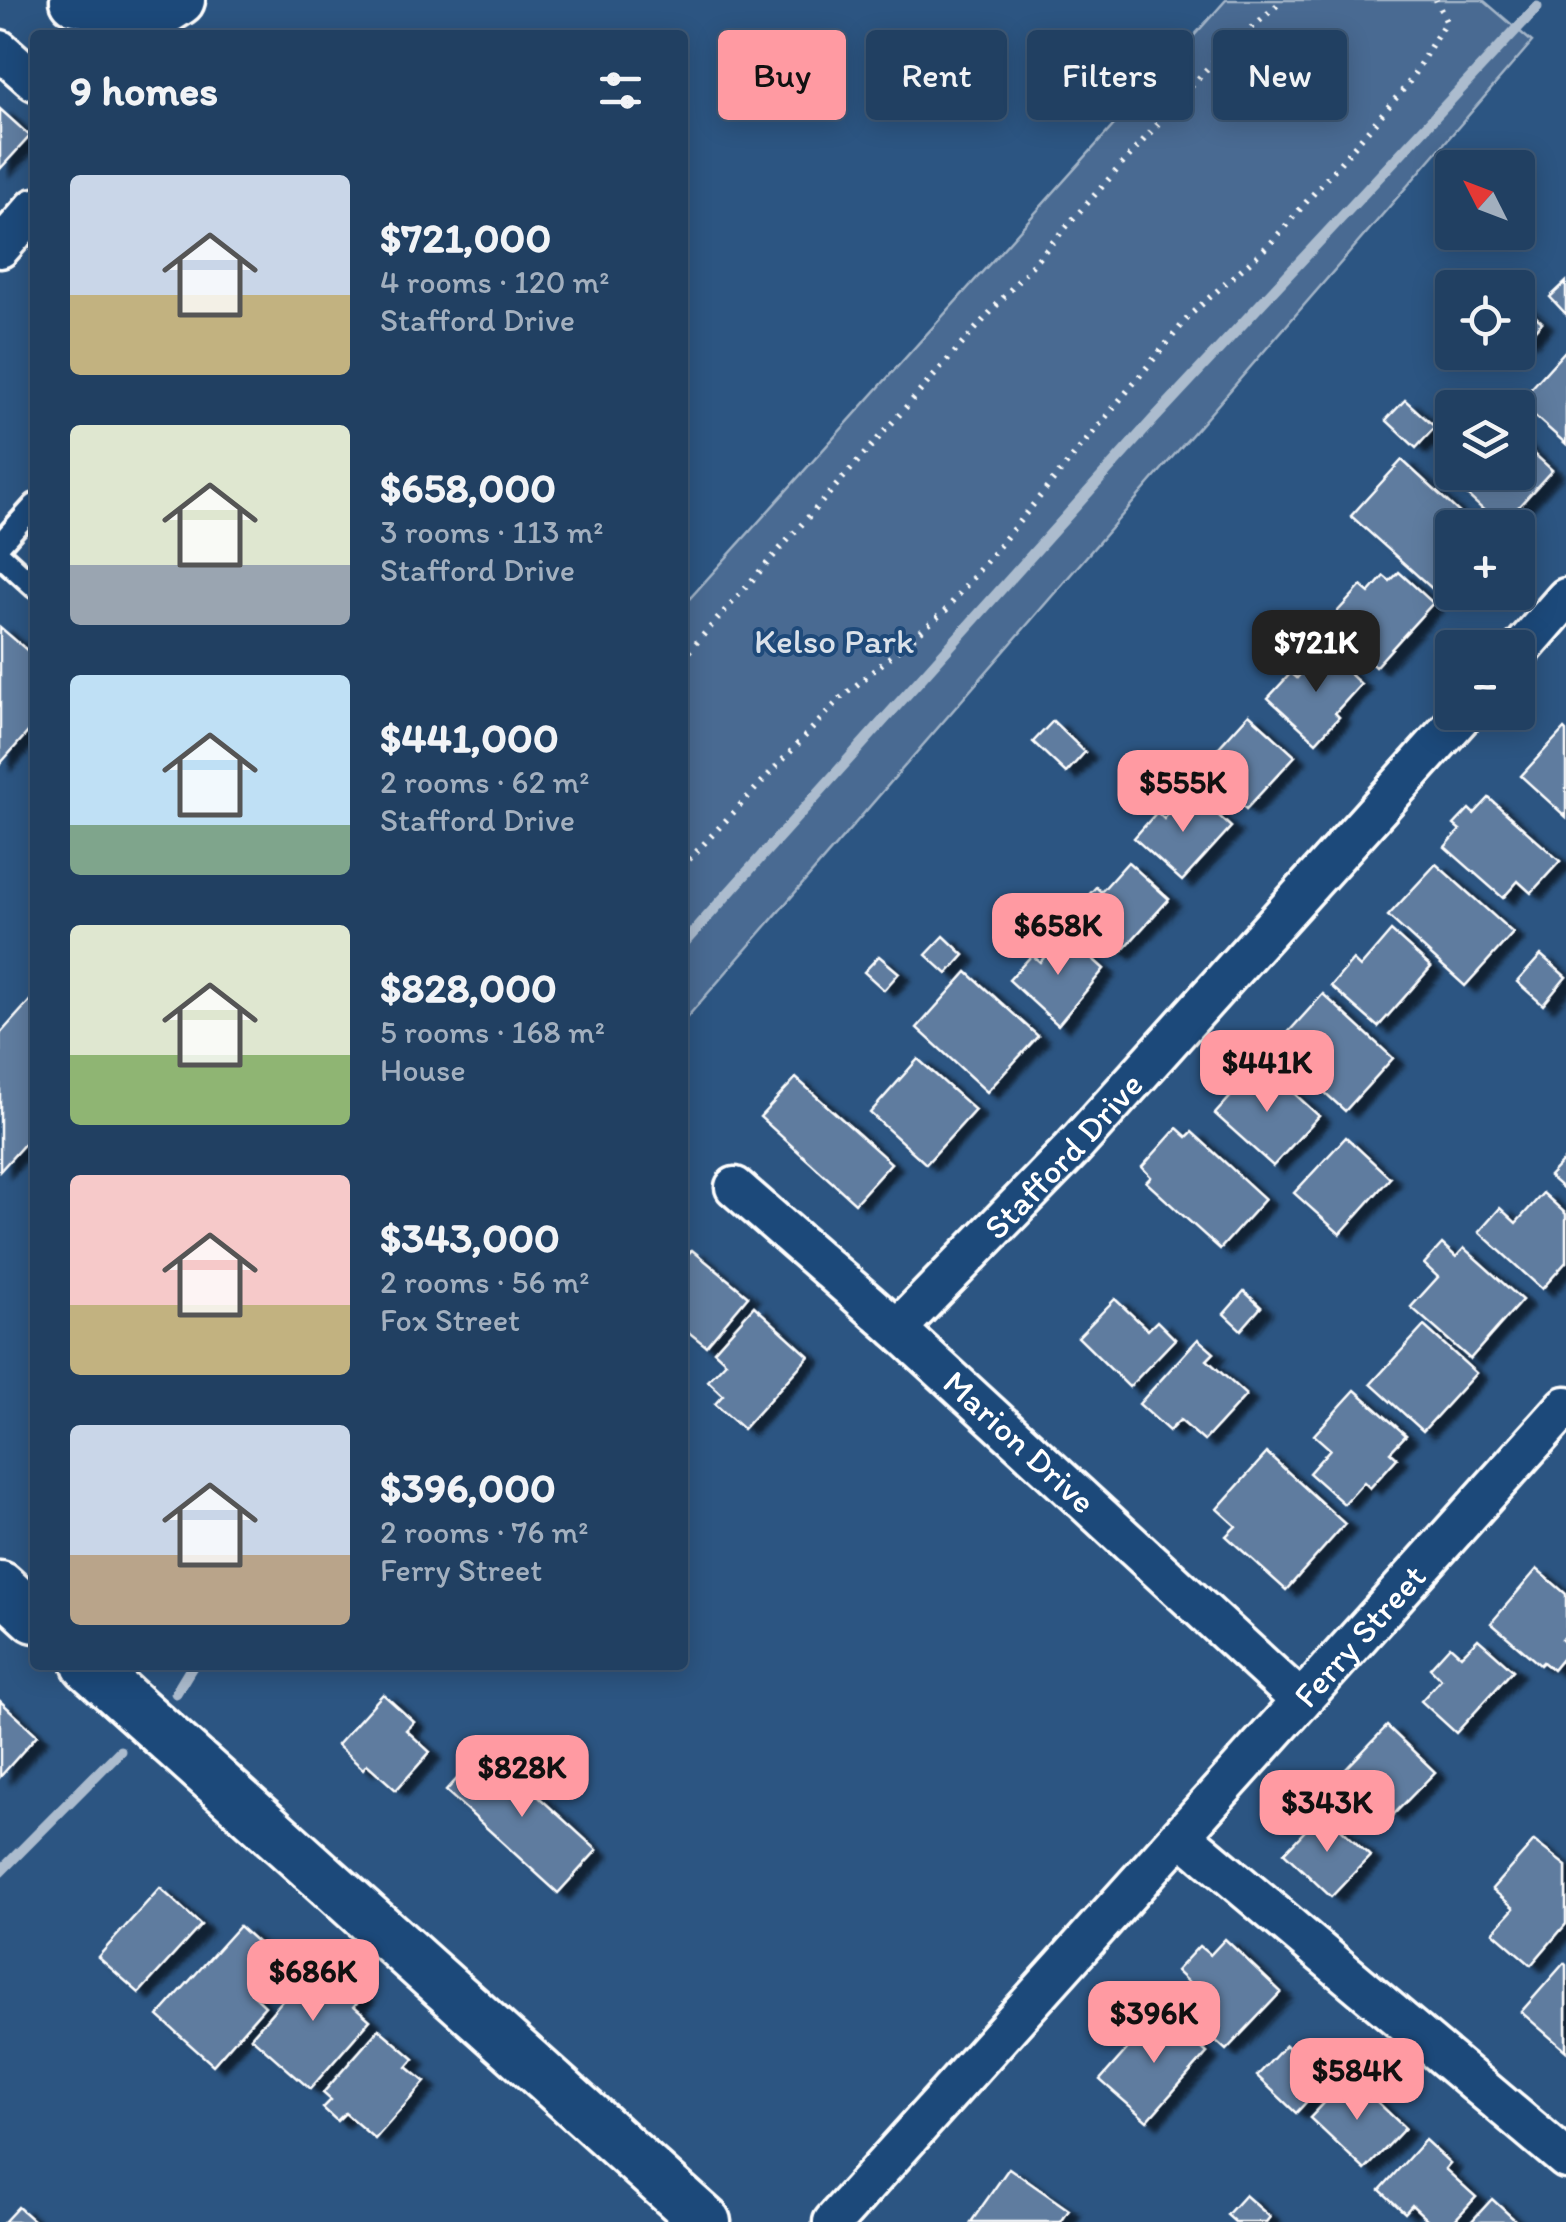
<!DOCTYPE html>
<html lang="en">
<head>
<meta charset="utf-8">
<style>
  :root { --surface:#214062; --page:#2d4b6b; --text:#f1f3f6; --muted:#a2afbe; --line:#3e5977; --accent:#ff9aa2 }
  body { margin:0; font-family:Itim,sans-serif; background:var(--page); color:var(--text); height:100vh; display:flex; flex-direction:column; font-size:38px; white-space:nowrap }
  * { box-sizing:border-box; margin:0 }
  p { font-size:32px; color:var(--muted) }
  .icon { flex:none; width:55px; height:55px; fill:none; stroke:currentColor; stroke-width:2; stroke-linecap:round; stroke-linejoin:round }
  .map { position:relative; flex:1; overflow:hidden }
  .drawer { position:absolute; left:30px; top:30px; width:658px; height:1640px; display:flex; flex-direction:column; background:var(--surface); border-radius:10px; box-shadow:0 5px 25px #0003,0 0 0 2px var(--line) }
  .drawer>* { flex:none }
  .banner { position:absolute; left:718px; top:30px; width:698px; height:90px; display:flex; gap:20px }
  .needle { width:65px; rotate:312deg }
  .tools { position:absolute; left:1435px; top:150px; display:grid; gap:20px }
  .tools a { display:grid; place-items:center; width:100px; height:100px; border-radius:10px; background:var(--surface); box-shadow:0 5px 25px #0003,0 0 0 2px var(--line); font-size:50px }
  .price { position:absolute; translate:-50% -85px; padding:0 22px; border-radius:20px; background:var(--accent); color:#111; font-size:32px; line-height:65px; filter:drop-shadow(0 2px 5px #0008) }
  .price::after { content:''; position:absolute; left:50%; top:60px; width:30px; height:22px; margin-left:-15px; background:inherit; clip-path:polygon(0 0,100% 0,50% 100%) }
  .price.on { background:#222; color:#fff }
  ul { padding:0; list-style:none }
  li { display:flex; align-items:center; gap:30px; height:250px; padding:0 40px }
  li span { display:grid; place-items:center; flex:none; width:280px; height:200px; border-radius:10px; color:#555 }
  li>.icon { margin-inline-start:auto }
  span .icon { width:120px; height:120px; fill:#fffc; stroke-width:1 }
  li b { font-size:42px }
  h2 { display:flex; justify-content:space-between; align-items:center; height:120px; padding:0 40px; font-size:42px }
  .chip { padding:0 35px; border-radius:10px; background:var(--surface); box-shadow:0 5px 25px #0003,0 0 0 2px var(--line); font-size:35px; line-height:90px }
  .chip.on { background:var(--accent); color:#111 }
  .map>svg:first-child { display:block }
  .green { fill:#486b92; stroke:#a4b5c8; stroke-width:2.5 }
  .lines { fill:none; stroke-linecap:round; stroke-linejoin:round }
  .stream { stroke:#acbcce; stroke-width:11 }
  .building { fill:#5e7c9f; stroke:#fff; stroke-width:2.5; filter:url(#shadow) }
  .service-casing { stroke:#fff; stroke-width:28 }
  .minor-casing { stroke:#fff; stroke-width:45 }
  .tertiary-casing { stroke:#fff; stroke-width:55 }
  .path { stroke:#fff; stroke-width:6; stroke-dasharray:2.5 8; stroke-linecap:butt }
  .service { stroke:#1f4a7a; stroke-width:20 }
  .minor { stroke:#1f4a7a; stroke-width:38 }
  .tertiary { stroke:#1f4a7a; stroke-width:48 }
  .labels { text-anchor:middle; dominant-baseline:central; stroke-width:8; stroke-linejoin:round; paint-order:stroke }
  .park-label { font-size:35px; fill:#dae1e9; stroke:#1f4a7a }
  .street-label { font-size:35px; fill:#fff; stroke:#1f4a7a }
</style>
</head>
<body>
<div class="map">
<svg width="1566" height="2222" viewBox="0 0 1566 2222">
  <defs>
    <filter id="shadow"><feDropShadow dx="11" dy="6" stdDeviation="2.5" flood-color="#0009"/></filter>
  </defs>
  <rect width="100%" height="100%" fill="#2c5582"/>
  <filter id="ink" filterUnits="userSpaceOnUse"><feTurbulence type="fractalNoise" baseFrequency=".01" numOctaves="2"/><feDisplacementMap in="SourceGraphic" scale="20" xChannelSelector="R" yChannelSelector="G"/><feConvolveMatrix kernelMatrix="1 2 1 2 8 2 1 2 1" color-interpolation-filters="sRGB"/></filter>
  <g filter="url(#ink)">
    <!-- green -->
    <polygon class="green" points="1226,0 1483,0 1532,42 683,1022 683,606"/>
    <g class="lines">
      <!-- stream -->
      <g class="stream">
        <polyline points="682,945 1152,421 1537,7"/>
        <polyline points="176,1693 193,1665"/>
        <polyline points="0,1872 120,1751"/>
      </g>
    </g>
    <!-- building -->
    <g class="building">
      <polygon points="0,109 30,136 0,169"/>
      <polygon points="1566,282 1566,314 1550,297"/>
      <polygon points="1519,302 1542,322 1526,340 1518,332"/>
      <polygon points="1566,350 1566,444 1519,402"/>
      <polygon points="1405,400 1435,427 1416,448 1386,420"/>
      <polygon points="1518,439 1552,470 1501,526 1444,474 1452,464 1452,472 1518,472"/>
      <polygon points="1402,460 1476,528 1452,528 1452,577 1437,593 1351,516"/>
      <polygon points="1399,572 1433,603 1375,667 1327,623 1361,586 1369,593 1384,576 1390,581"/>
      <polygon points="0,627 35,657 35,724 0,764"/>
      <polygon points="1323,649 1361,684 1335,713 1339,717 1316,742 1268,698 1291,673 1297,678"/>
      <polygon points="1249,714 1295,756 1246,809 1200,768"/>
      <polygon points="1053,721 1085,752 1066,773 1033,742"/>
      <polygon points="1564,729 1566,731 1566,817 1521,776"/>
      <polygon points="1190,789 1231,827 1182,881 1134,838 1157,812 1164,819"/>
      <polygon points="1489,798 1560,861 1531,893 1518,881 1503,898 1445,847 1460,830 1454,825 1469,809 1474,814"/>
      <polygon points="1128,862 1169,899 1120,953 1074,911 1096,887 1101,892"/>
      <polygon points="1436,864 1513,933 1465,986 1388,916"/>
      <polygon points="1391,931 1431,967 1378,1027 1331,986 1353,960 1360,967"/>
      <polygon points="1065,934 1104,969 1058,1025 1009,980 1032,955 1040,962"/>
      <polygon points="944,936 964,955 947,974 926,955"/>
      <polygon points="1541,955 1566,977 1543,1005 1517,982"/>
      <polygon points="879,956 899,973 884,990 864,972"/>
      <polygon points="967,972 1038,1036 987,1092 917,1028"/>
      <polygon points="1323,994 1393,1058 1345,1111 1275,1047"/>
      <polygon points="35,995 35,1132 0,1171 0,1034"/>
      <polygon points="918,1059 975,1110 926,1164 870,1113"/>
      <polygon points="1261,1063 1319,1116 1273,1166 1215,1114"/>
      <polygon points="796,1078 891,1163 855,1203 760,1117"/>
      <polygon points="1177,1128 1187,1137 1192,1132 1265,1199 1220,1249 1146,1182 1151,1177 1142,1167"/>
      <polygon points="1346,1137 1390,1178 1340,1234 1294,1193"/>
      <polygon points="1566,1158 1566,1191 1549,1176"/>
      <polygon points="1543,1193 1566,1214 1566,1262 1542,1289 1479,1232 1500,1208 1516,1223"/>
      <polygon points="1442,1244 1456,1257 1464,1248 1522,1300 1470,1359 1411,1307 1438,1277 1424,1264"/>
      <polygon points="692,1250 748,1296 706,1346 682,1327 682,1261"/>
      <polygon points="1244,1291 1261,1307 1241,1330 1224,1314"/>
      <polygon points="1115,1299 1148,1330 1157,1321 1175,1339 1129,1387 1078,1337"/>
      <polygon points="754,1306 809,1356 743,1429 715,1404 723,1395 708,1381 726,1362 714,1351"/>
      <polygon points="1424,1326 1476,1373 1423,1431 1371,1384"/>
      <polygon points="1198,1339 1214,1353 1207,1360 1246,1395 1204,1441 1180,1420 1169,1431 1139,1404"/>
      <polygon points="1355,1390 1406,1435 1390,1452 1397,1458 1370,1488 1364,1482 1344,1504 1309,1473 1330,1449 1314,1435"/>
      <polygon points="1267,1453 1345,1524 1286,1590 1226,1536 1236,1526 1217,1509"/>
      <polygon points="1537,1569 1566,1594 1566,1635 1562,1640 1566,1644 1566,1654 1553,1670 1543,1662 1540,1665 1491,1623"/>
      <polygon points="1478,1639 1513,1670 1456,1733 1421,1701 1441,1679 1430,1668 1450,1646 1461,1656"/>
      <polygon points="383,1694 414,1722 406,1730 430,1752 396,1790 367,1764 363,1769 337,1745"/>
      <polygon points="0,1701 37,1735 0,1777"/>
      <polygon points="1387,1726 1435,1772 1392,1816 1345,1770"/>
      <polygon points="485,1748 597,1850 558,1893 446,1791"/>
      <polygon points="1323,1812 1370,1856 1331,1897 1284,1853"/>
      <polygon points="1534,1841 1566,1866 1566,1924 1531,1965 1493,1932 1514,1908 1492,1889"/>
      <polygon points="160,1888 201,1925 139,1993 98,1957"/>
      <polygon points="239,1926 279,1962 251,1993 265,2006 213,2065 158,2016"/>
      <polygon points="1225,1939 1281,1992 1226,2050 1178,2006 1194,1988 1176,1971 1199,1946 1210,1955"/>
      <polygon points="319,1958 363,1996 354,2006 370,2020 310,2089 251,2037"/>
      <polygon points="1564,1963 1566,1965 1566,2051 1521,2012"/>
      <polygon points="1161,2011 1207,2053 1147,2121 1100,2080"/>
      <polygon points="379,2029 414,2059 407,2067 425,2082 375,2139 345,2113 337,2121 323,2108 331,2100 323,2093"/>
      <polygon points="1286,2045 1325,2082 1296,2113 1257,2076"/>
      <polygon points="1350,2076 1405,2128 1365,2170 1310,2118"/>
      <polygon points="1425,2140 1450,2163 1445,2169 1476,2197 1453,2222 1430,2222 1412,2205 1405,2213 1380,2190"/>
      <polygon points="1009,2168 1069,2210 1061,2222 971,2222"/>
      <polygon points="1245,2195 1270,2217 1266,2222 1235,2222 1227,2215"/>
      <polygon points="1492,2199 1517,2222 1471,2222"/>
      <polygon points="18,2207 35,2222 4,2222"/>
    </g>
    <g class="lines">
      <defs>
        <g id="service">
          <polyline points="0,544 35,505"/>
          <polyline points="0,555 35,587"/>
        </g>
        <g id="minor">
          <polyline points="0,50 35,81"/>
          <polyline points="0,248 35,208"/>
          <polyline points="1518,653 1566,598"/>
          <path id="s1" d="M735,1187l162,142 404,372"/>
          <path id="s2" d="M897,1329l175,-180 393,-437"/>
          <polyline points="1181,1835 1566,2159"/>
          <path id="s3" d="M833,2222l733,-816"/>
        </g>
        <g id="tertiary">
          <polyline points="75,0 152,18 180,0"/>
          <polyline points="0,1586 35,1618"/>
          <polyline points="87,1665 706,2222"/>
        </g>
      </defs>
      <!-- service casing -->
      <use href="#service" class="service-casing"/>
      <!-- minor casing -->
      <use href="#minor" class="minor-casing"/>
      <!-- tertiary casing -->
      <use href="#tertiary" class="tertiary-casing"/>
      <!-- path -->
      <g class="path">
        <polyline points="682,659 1212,63 1283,0"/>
        <polyline points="682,867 841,698 946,610 1191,314 1271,243 1408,84 1446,21 1436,0"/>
      </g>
      <!-- service -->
      <use href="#service" class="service"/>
      <!-- minor -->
      <use href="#minor" class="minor"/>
      <!-- tertiary -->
      <use href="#tertiary" class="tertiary"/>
    </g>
  </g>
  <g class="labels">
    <!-- park labels -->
    <g class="park-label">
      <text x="834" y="641">Kelso Park</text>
    </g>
    <!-- street labels -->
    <g class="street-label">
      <text stroke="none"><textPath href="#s2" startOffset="240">Stafford Drive</textPath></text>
      <text stroke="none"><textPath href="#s1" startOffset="382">Marion Drive</textPath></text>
      <text stroke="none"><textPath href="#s3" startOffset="788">Ferry Street</textPath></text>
    </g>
  </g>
</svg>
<div class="tools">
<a><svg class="needle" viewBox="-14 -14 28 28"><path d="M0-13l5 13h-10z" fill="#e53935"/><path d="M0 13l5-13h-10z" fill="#a2afbe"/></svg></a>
<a><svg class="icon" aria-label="locate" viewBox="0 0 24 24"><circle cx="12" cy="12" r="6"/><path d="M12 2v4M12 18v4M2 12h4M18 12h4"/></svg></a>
<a><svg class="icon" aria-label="layers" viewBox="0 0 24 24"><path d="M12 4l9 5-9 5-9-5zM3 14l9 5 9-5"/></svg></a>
<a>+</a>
<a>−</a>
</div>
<b class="price on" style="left:1316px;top:695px">$721K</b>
<b class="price" style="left:1183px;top:835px">$555K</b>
<b class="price" style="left:1058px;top:978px">$658K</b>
<b class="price" style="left:1267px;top:1115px">$441K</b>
<b class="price" style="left:522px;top:1820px">$828K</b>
<b class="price" style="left:1327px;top:1855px">$343K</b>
<b class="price" style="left:313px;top:2024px">$686K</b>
<b class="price" style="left:1154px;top:2066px">$396K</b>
<b class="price" style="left:1357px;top:2123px">$584K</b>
<div class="banner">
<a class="chip on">Buy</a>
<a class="chip">Rent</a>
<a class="chip">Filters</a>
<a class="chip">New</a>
</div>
<section class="drawer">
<h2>9 homes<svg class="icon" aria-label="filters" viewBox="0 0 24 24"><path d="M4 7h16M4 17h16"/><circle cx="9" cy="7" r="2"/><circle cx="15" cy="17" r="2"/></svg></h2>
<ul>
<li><span style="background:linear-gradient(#c9d6e8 60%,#c2b280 0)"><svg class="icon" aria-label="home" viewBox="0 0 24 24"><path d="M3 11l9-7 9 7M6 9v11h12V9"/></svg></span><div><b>$721,000</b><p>4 rooms · 120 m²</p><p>Stafford Drive</p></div></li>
<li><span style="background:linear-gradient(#dfe7d0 70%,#9aa5b1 0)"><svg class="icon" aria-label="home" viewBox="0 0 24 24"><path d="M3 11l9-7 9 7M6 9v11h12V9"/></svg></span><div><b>$658,000</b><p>3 rooms · 113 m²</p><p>Stafford Drive</p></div></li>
<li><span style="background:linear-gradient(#bfe0f5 75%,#7fa58c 0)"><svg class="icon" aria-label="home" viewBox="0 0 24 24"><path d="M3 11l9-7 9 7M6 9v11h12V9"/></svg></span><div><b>$441,000</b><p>2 rooms · 62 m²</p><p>Stafford Drive</p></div></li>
<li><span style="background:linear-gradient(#dfe7d0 65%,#8fb573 0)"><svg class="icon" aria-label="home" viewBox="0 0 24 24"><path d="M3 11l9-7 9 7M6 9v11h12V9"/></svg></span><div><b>$828,000</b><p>5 rooms · 168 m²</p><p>House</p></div></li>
<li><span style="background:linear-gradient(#f6c9c9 65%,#c2b280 0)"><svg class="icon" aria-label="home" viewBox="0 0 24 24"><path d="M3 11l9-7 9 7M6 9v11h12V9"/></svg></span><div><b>$343,000</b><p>2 rooms · 56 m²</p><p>Fox Street</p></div></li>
<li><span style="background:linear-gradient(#c9d6e8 65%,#b9a48a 0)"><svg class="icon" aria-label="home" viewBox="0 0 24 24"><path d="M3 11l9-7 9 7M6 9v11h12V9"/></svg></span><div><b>$396,000</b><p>2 rooms · 76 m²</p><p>Ferry Street</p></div></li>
</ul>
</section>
</div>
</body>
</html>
